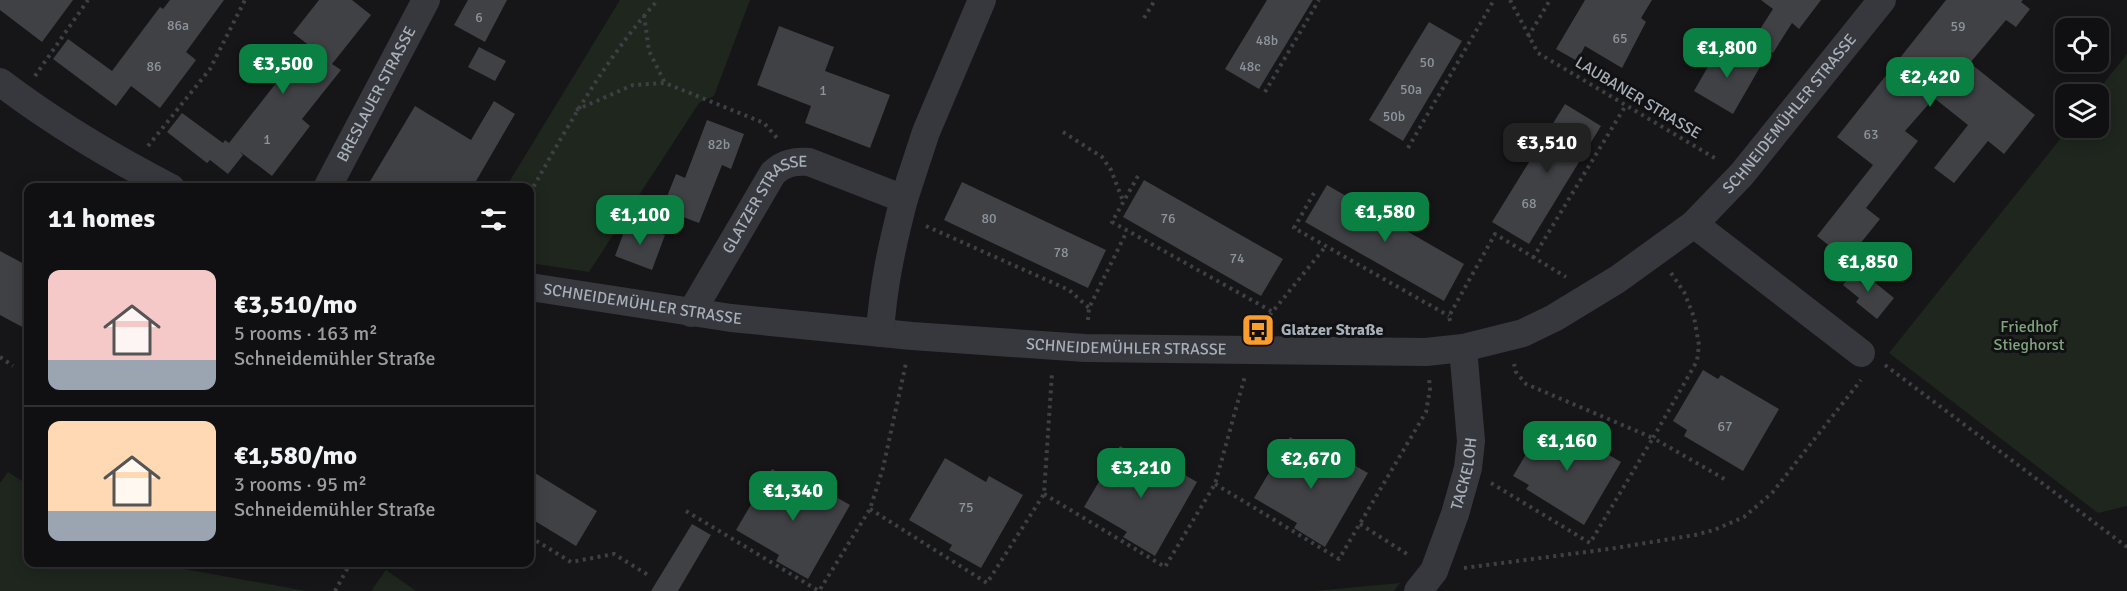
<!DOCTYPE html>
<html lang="en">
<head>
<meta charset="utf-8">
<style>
  :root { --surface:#101012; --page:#1e1e20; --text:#f1f3f6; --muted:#9c9d9f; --line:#303032; --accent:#0b8043 }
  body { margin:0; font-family:Signika,sans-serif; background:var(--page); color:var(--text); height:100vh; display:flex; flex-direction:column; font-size:22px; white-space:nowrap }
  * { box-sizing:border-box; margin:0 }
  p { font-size:20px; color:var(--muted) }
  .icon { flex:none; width:33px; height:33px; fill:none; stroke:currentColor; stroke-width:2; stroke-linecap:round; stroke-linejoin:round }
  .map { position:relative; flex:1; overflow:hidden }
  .sheet { position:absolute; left:24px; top:183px; width:510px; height:384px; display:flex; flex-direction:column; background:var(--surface); border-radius:12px; box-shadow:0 3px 15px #0003,0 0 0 2px var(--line) }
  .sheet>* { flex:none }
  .controls { position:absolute; left:2055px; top:18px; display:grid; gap:12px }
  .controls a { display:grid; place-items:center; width:54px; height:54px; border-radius:12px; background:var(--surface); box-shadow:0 3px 15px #0003,0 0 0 2px var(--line); font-size:30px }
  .price { position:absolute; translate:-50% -51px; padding:0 14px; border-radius:12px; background:var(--accent); color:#fff; font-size:20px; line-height:39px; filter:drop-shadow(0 2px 3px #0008) }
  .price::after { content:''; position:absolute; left:50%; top:36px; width:18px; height:14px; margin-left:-9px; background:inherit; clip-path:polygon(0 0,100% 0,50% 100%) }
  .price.current { background:#222; color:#fff }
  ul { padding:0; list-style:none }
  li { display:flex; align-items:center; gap:18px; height:150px; padding:0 24px }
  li+li { border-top:2px solid var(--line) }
  li span { display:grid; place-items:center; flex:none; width:168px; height:120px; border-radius:12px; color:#555 }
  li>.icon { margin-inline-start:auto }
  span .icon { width:72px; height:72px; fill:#fffc; stroke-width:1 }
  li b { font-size:26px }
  h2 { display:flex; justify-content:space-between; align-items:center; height:72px; padding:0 24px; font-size:26px }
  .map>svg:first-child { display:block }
  .green { fill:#1e261e }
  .building { fill:#404145 }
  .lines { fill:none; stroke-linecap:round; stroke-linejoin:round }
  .path { stroke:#3d4044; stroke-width:4; stroke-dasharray:3 4.5; stroke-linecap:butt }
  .minor { stroke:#37383d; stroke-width:28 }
  .labels { text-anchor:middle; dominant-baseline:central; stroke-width:6; stroke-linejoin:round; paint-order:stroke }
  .number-label { font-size:14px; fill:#8d949c }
  .street-label { font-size:16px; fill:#a7afb9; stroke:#111113 }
  .park-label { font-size:16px; fill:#80a47d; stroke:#111113 }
  .poi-label { font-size:16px; font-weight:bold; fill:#a7afb9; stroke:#111113; text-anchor:start }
</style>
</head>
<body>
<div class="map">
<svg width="2127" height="591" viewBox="0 0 2127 591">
  <rect width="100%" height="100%" fill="#161618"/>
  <!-- green -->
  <g class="green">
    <polygon points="620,0 750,0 714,96 699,103 589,272 530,263 530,188 506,187"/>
    <polygon points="2127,54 2127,506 2098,513 1889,353 2069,128 2098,128 2098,94 2095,94"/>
    <polygon points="8,472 28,485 28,562 170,563 184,569 306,591 0,591 0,483"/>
    <polygon points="386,570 416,591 371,591"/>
    <polygon points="1400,583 1394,591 1314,591"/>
  </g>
  <!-- building -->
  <g class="building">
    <polygon points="0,0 73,0 42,42 0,10"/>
    <polygon points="170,0 224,0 186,52 196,60 160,108 131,86 116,106 53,59 68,39 112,71 160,7 163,9"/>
    <polygon points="319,0 352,0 371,15 332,64 341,70 302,119 310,126 272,176 239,151 243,155 228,174 210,160 207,163 167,132 182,113 223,143 225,140 229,143 280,78 285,82 311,47 293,33"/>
    <polygon points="468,0 507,0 485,42 454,25"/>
    <polygon points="1267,0 1313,0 1259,89 1225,69"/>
    <polygon points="1585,0 1652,0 1641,18 1646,22 1622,68 1585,46 1577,61 1556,49"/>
    <polygon points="1761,0 1821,0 1799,29 1792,23 1773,53 1753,40 1773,9"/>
    <polygon points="1946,0 2023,0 2021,2 2030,9 2016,27 2006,20 1970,63 2035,115 2004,154 1988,141 1954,183 1934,168 1968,125 1934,98 1905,131 1918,141 1866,208 1880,219 1847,260 1817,236 1873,165 1837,137"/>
    <polygon points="1429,22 1462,41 1403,141 1369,120"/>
    <polygon points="779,26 834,47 825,71 890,95 870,148 805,123 811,106 757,85"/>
    <polygon points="1721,44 1760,67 1733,114 1694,91"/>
    <polygon points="479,47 506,61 495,81 468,67"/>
    <polygon points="494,101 515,114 472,188 366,188 415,106 471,140"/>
    <polygon points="1565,104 1601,126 1529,244 1492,222"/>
    <polygon points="707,120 744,134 731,169 722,165 699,223 662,209 676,174 685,178"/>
    <polygon points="1144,180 1283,259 1261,296 1123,217"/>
    <polygon points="962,182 1106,250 1088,288 944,220"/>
    <polygon points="1327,185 1464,264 1444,301 1305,222"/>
    <polygon points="628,221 665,235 652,270 615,256"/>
    <polygon points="0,251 28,266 28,330 0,315"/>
    <polygon points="1857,268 1894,298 1877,319 1856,302 1859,298 1843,285"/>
    <polygon points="1703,370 1718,379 1721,375 1779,409 1743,471 1684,436 1687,430 1673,421"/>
    <polygon points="1544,424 1560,432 1563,428 1621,462 1584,525 1526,489 1529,485 1513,476"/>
    <polygon points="1290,437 1331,460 1334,454 1368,473 1325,547 1294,528 1297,523 1254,498"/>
    <polygon points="1120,446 1160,469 1164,463 1197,482 1155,556 1123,537 1127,532 1084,507"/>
    <polygon points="945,458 986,482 989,476 1023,495 981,568 949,550 952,545 909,520"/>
    <polygon points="772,469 813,492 817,486 850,505 808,579 776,561 779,555 736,530"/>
    <polygon points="530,470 597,511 576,546 530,518"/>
    <polygon points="692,524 711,535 678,591 651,591"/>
  </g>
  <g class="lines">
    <!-- path -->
    <g class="path">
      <polyline points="1510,0 1538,53 1718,160"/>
      <polyline points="644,15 649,51 665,83"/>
      <polyline points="1144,18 1155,0"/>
      <polyline points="1528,37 1550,0"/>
      <polyline points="35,76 88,0"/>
      <polyline points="1265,92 1319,0"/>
      <polyline points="576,110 633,85 665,83 764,123 777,138"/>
      <polyline points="1063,132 1102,157 1111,170 1123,201"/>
      <polyline points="148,146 210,69 245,0"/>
      <polyline points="1408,148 1494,0"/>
      <polyline points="1138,176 1112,222 1273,312"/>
      <path d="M530,193c37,-66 77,-137 128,-193"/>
      <polyline points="1314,193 1294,228 1449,316"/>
      <polyline points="926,226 1069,290 1089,308"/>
      <polyline points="1533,258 1626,105"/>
      <polyline points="1671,273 1684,292 1694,317 1699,345 1697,361 1653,438 1728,481"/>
      <polyline points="1088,320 1089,308 1127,231"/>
      <polyline points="1265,321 1326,246"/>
      <polyline points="1450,321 1449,316 1495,234 1566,277"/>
      <polyline points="0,357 13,366"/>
      <polyline points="1885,365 2127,547"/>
      <polyline points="1491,483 1590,543 1653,438 1526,384 1516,372 1514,364"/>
      <polyline points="1215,484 1339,559 1426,412 1430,389 1429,378"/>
      <polyline points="1044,494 1165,567 1215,484 1245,376"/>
      <polyline points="870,509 987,583 1044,494 1052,373"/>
      <polyline points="686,511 819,591 870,509 883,468 906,363"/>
      <polyline points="1360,524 1410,556"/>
      <polyline points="530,537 571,562 614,554 648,575"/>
      <polyline points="1464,568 1609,549 1695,535 1714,530 1744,517 1772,493 1861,380"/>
      <polyline points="335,591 351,562"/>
    </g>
    <!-- minor -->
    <g class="minor">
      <path d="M0,82c54,41 111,75 171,106"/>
      <path id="s1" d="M327,188l99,-188"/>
      <polyline points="904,199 926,132 982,0"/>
      <polyline points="1694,224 1861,353"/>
      <path id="s2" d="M530,287l201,31 181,18 173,12 341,4 37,-4 60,-15 31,-15 64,-39 76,-55 48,-50 140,-174"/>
      <path id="s3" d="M691,313l82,-140c11,-10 21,-12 36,-11l95,37c-12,46 -21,87 -24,134"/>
      <path id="s4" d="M1418,591l16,-20 21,-57 13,-46 3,-27 -8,-93"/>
    </g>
  </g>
  <!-- icons -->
  <defs>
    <symbol id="bus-square" viewBox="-11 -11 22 22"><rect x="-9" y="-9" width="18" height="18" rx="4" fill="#fa9d2c" stroke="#111113"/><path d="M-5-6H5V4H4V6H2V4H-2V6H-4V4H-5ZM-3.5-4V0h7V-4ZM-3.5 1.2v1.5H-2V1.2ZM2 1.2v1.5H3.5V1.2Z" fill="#111"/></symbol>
  </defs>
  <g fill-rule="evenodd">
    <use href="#bus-square" x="1239" y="311" width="38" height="38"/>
  </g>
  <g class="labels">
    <!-- number labels -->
    <g class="number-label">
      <text x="479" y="17">6</text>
      <text x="178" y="25">86a</text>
      <text x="1958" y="26">59</text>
      <text x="1620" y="38">65</text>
      <text x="1267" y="40">48b</text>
      <text x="1427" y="62">50</text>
      <text x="154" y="66">86</text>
      <text x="1250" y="66">48c</text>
      <text x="1411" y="89">50a</text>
      <text x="823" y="90">1</text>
      <text x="1394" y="116">50b</text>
      <text x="1871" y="134">63</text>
      <text x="267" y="139">1</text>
      <text x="719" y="144">82b</text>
      <text x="1529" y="203">68</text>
      <text x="989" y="218">80</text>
      <text x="1168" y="218">76</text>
      <text x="1061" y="252">78</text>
      <text x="1237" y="258">74</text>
      <text x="1725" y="426">67</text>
      <text x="966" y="507">75</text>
    </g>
    <!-- street labels -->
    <g class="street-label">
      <text stroke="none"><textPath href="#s1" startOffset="106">BRESLAUER STRASSE</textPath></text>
      <text transform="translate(1638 98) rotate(31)">LAUBANER STRASSE</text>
      <text stroke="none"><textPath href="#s2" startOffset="1348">SCHNEIDEMÜHLER STRASSE</textPath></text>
      <text stroke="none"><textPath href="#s3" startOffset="135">GLATZER STRASSE</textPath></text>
      <text stroke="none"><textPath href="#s2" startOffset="114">SCHNEIDEMÜHLER STRASSE</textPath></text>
      <text stroke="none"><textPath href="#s2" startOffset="600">SCHNEIDEMÜHLER STRASSE</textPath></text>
      <text stroke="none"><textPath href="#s4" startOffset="128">TACKELOH</textPath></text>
    </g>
    <!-- park labels -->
    <g class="park-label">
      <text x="2029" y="327">Friedhof<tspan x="2029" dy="18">Stieghorst</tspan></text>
    </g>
    <!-- poi labels -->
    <g class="poi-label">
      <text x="1281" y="330">Glatzer Straße</text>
    </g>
  </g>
</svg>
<div class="controls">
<a><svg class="icon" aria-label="locate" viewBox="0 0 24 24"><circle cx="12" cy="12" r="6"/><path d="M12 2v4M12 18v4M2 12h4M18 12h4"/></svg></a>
<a><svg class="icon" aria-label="layers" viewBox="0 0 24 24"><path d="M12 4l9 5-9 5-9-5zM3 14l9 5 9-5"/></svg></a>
</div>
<b class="price" style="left:1727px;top:79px">€1,800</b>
<b class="price" style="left:283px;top:95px">€3,500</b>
<b class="price" style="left:1930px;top:108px">€2,420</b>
<b class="price current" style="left:1547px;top:174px">€3,510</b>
<b class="price" style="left:1385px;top:243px">€1,580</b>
<b class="price" style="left:640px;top:246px">€1,100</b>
<b class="price" style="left:1868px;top:293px">€1,850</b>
<b class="price" style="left:1567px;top:472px">€1,160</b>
<b class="price" style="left:1311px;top:490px">€2,670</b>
<b class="price" style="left:1141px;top:499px">€3,210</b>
<b class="price" style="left:793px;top:522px">€1,340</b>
<section class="sheet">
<h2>11 homes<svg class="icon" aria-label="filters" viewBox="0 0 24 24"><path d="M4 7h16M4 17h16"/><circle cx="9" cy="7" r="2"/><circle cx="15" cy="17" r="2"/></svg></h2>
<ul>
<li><span style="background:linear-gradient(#f6c9c9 75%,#9aa5b1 0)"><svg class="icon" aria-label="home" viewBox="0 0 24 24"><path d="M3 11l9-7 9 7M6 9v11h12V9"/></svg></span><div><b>€3,510/mo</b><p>5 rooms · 163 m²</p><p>Schneidemühler Straße</p></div></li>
<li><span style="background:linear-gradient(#ffd9b3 75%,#9aa5b1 0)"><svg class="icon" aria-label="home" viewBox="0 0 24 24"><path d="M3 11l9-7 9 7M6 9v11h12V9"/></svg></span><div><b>€1,580/mo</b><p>3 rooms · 95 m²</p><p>Schneidemühler Straße</p></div></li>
</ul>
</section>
</div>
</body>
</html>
